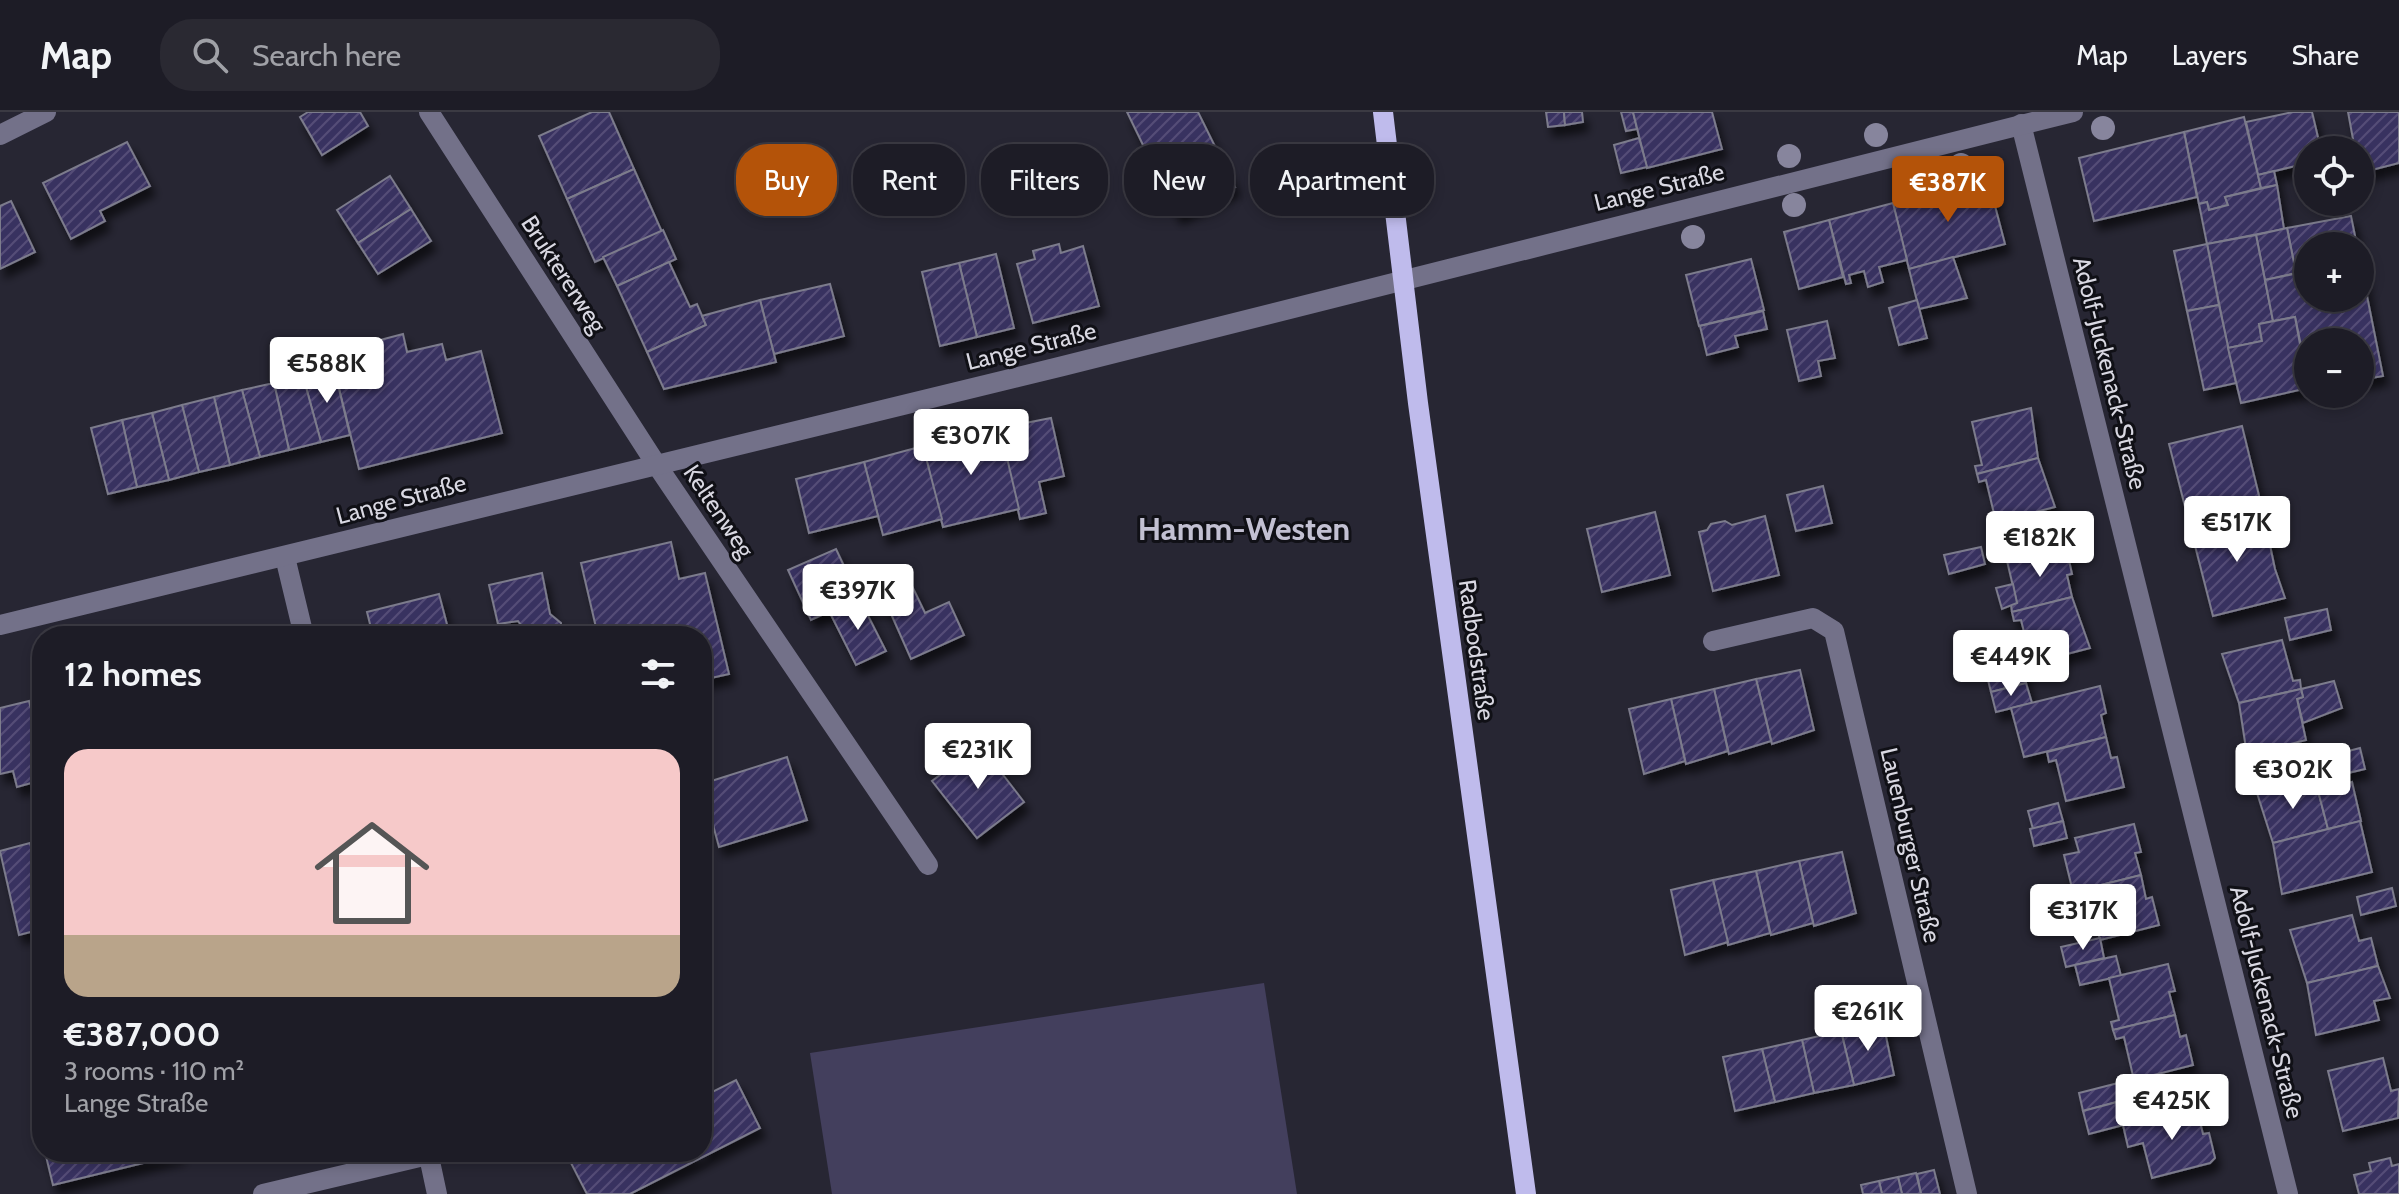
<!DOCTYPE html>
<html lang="en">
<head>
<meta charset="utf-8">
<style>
  :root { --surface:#1d1c26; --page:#2a2932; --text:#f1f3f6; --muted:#a0a1a7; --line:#3b3a43; --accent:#b45309 }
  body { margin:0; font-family:Cabin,sans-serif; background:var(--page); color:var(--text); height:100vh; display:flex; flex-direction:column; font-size:30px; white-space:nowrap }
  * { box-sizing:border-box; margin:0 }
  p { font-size:26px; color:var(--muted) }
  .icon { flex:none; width:44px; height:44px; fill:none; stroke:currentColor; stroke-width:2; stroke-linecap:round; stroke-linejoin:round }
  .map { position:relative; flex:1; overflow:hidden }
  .side { position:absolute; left:32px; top:514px; width:680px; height:536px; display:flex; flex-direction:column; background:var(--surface); border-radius:32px; box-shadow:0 4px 12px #0003,0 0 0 2px var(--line) }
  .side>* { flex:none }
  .hud { position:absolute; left:736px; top:32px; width:760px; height:72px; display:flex; gap:16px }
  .fabs { position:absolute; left:2294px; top:24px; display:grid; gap:16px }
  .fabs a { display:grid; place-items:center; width:80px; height:80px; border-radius:50%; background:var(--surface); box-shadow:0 4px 12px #0003,0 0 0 2px var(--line); font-size:40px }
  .price { position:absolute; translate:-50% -68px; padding:0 18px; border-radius:8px; background:#fff; color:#222; font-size:26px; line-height:52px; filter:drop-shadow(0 2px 4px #0008) }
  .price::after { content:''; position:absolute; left:50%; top:48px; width:24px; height:18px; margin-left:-12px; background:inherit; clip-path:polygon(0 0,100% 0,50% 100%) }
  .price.selected { background:var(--accent); color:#fff }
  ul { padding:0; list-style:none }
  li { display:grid; align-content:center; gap:16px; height:424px; padding:0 32px }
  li+li { border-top:2px solid var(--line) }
  li span { display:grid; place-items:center; height:248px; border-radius:24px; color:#555 }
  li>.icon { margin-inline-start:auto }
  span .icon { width:144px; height:144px; fill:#fffc; stroke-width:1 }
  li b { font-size:34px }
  h2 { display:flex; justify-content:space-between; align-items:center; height:96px; padding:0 32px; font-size:34px }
  .pill { padding:0 28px; border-radius:32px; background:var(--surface); box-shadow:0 4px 12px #0003,0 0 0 2px var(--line); font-size:28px; line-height:72px }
  .pill.selected { background:var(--accent); color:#fff }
  header { display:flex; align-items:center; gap:48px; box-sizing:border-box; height:112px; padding:0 40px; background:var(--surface); border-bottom:2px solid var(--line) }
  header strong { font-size:38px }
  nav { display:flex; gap:44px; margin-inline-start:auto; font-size:28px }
  .search { width:560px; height:72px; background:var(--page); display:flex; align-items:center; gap:20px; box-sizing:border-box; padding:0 28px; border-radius:32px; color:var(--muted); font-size:30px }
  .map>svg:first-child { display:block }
  .green { fill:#433f5d }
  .building { fill:url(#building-hatch); stroke:#7c7b8c; stroke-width:2; filter:url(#shadow) }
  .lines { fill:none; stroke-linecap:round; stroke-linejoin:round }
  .minor { stroke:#737189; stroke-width:20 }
  .major { stroke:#bfbbec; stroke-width:20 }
  .tree { fill:#87859d }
  .labels { text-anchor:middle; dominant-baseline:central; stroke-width:6; stroke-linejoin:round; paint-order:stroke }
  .street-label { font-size:24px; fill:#d9d8e2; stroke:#101016 }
  .district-label { font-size:32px; font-weight:bold; fill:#c2c0d2; stroke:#101016 }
</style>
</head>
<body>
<header>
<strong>Map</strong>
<div class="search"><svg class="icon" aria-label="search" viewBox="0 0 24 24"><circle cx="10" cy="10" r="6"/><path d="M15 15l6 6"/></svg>Search here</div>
<nav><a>Map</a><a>Layers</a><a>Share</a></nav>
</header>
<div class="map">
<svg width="2399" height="1082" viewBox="0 0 2399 1082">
  <defs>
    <pattern id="building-hatch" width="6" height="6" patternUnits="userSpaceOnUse" patternTransform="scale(2)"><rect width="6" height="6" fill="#393161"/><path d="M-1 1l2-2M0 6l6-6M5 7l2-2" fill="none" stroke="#554e77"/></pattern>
    <filter id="shadow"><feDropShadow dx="5" dy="9" stdDeviation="4" flood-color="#0009"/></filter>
  </defs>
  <rect width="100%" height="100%" fill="#272633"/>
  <!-- green -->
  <polygon class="green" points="1264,871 1297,1082 832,1082 810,941"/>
  <!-- building -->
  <g class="building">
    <polygon points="308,0 360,0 368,14 322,43 300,5"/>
    <polygon points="592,0 609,0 634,57 567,87 539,24"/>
    <polygon points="1127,0 1198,0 1235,75 1177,103"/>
    <polygon points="1546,0 1564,0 1565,13 1548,15"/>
    <polygon points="1564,0 1582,0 1583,10 1565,13"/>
    <polygon points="1621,0 1633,0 1637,17 1626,19"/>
    <polygon points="1633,0 1712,0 1722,37 1647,56"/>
    <polygon points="2293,0 2312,0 2321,38 2308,38 2308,51 2258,63 2246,10"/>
    <polygon points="2348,0 2399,0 2399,51 2360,61 2360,38 2355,38"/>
    <polygon points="2244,5 2261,76 2225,85 2228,93 2209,98 2207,90 2199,92 2184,20"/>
    <polygon points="2184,20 2197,85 2094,109 2079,46"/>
    <polygon points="1639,26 1647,55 1621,61 1614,33"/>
    <polygon points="127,30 150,74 100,99 105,109 71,127 43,71"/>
    <polygon points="634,57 662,120 595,150 567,87"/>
    <polygon points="2274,59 2277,73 2261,76 2258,63"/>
    <polygon points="390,64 411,97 358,131 337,98"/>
    <polygon points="1978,69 1990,75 2005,132 1909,157 1893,91"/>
    <polygon points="2277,73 2284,117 2207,132 2199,92 2207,90 2209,98 2228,93 2225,85"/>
    <polygon points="11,89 35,140 0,157 0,94"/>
    <polygon points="1893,91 1907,148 1879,155 1883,170 1868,175 1864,159 1849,163 1851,171 1846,172 1829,108"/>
    <polygon points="411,97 431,129 378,162 358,131"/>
    <polygon points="2351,104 2357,134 2308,134 2308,159 2296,161 2287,116"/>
    <polygon points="1829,108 1843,165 1799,177 1784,120"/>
    <polygon points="2287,116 2296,161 2265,168 2256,123"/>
    <polygon points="663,118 676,147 617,174 603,145"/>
    <polygon points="2256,123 2273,209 2259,212 2262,229 2228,236 2207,132"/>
    <polygon points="1059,132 1061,141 1083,134 1099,194 1033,211 1017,152 1035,147 1033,139"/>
    <polygon points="2207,132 2219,193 2187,199 2174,139"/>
    <polygon points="996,142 1014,216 977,225 959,151"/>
    <polygon points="1953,145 1967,186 1919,197 1909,157"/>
    <polygon points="1751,147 1764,198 1699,214 1686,163"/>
    <polygon points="2360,149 2383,264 2360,268 2360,230 2308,230 2308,267 2295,205 2273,209 2265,168 2308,159 2308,186 2360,186"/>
    <polygon points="669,150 690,195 697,192 706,213 647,240 617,174"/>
    <polygon points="959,151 977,225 940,234 922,160"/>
    <polygon points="830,172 844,224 774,242 760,188"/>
    <polygon points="760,188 776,250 664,277 647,240 706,213 702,204"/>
    <polygon points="1917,188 1927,226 1899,233 1889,196"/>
    <polygon points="2219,193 2236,271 2204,278 2187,199"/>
    <polygon points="1763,199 1767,217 1735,224 1738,235 1707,243 1700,214"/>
    <polygon points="2295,205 2308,276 2241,291 2228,236 2262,229 2259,212"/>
    <polygon points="1827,209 1835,246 1818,249 1821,264 1799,269 1787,218"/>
    <polygon points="403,222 407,240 442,232 446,248 481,239 502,321 359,357 334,256 369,247 365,232"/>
    <polygon points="334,256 350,323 321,330 303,264"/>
    <polygon points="303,264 321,330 289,338 274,271"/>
    <polygon points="274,271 289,338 260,345 242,278"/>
    <polygon points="242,278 260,345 230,353 214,285"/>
    <polygon points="214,285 230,353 199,360 182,293"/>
    <polygon points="182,293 199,360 169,368 152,301"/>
    <polygon points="2031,296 2038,346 1977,362 1975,354 1982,353 1972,310"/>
    <polygon points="152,301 169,368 137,375 122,308"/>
    <polygon points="1051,306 1064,364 1039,370 1046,401 1020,407 1000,316"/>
    <polygon points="122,308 137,375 108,382 91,316"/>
    <polygon points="2242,314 2263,400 2191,418 2169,332"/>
    <polygon points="1000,316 1019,397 943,415 923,334"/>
    <polygon points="923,334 942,407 883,423 864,350"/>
    <polygon points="2038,346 2055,395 1996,410 1986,368 1979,370 1977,362"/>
    <polygon points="864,350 878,404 809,421 796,367"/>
    <polygon points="1823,374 1832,411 1796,419 1787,383"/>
    <polygon points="1655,400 1670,463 1602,480 1587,417"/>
    <polygon points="2263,400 2275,457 2285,486 2213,504 2191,418"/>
    <polygon points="1765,404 1779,463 1713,479 1699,420 1707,418 1711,412 1725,409 1732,413"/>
    <polygon points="671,430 679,467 705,461 729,562 702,568 702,524 598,524 581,451"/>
    <polygon points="1981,435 1985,452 1949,462 1944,443"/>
    <polygon points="2066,435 2072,462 2067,463 2072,485 2012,500 2011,492 2017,491 2007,449"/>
    <polygon points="836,437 859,486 811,508 788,458"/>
    <polygon points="542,461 550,502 561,511 561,524 529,524 518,509 498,512 489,473"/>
    <polygon points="2013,472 2017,491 2002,497 1996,476"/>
    <polygon points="912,474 925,501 949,490 964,523 911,547 884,486"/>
    <polygon points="439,482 450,524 373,524 367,500"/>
    <polygon points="2072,485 2090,536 2032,551 2021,508 2014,509 2012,500"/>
    <polygon points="859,486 886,539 856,553 830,501"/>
    <polygon points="2327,497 2331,518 2290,528 2285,506"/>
    <polygon points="2282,528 2293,569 2300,568 2301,577 2239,591 2222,542"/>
    <polygon points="2022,551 2026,571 1991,580 1986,560"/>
    <polygon points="1800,558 1814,618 1772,632 1756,567"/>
    <polygon points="1756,567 1771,629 1729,642 1714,577"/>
    <polygon points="2334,569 2342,596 2303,611 2297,587 2303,585 2301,577"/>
    <polygon points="2026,571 2032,591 1996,600 1991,580"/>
    <polygon points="2100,574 2106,601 2101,603 2106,625 2024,645 2011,596"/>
    <polygon points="1714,577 1728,639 1686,652 1671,587"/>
    <polygon points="2301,577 2303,585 2297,587 2306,628 2247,643 2239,591"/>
    <polygon points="1671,587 1685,649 1644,662 1629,597"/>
    <polygon points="29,589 42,641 42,668 17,675 13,659 0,662 0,596"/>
    <polygon points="2106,625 2111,646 2117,645 2124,675 2066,689 2056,648 2049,650 2047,640"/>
    <polygon points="980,633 1024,690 977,726 932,669"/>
    <polygon points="2360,636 2365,657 2323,667 2318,647"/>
    <polygon points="787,645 807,708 719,735 702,672"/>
    <polygon points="2315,667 2328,717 2273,731 2257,681"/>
    <polygon points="2352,670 2361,709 2328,717 2318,679"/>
    <polygon points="2058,691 2063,709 2033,717 2028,699"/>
    <polygon points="2063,709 2067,726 2034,734 2030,717"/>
    <polygon points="2360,709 2372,760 2282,782 2273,731"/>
    <polygon points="2134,712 2141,740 2135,741 2141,763 2073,780 2064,743 2079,740 2075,726"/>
    <polygon points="30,731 42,777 42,817 19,823 0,739"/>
    <polygon points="1842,740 1856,801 1814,814 1799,749"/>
    <polygon points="1799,749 1813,811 1771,823 1756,759"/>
    <polygon points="1756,759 1770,821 1728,833 1713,768"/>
    <polygon points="2141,763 2146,787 2152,785 2159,813 2100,828 2091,792 2077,795 2073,780"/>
    <polygon points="1713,768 1728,830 1685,843 1671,778"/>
    <polygon points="2392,776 2396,794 2361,803 2357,785"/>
    <polygon points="2352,803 2359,829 2371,826 2378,854 2307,871 2290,818"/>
    <polygon points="2100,826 2104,846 2066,855 2061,835"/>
    <polygon points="2116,844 2121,864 2080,873 2075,853"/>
    <polygon points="2168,852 2175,879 2169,880 2175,903 2113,918 2111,910 2119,908 2109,866"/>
    <polygon points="2378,854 2390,886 2374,889 2379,908 2316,923 2307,871"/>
    <polygon points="2175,903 2180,925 2186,923 2193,953 2134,968 2124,925 2116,927 2113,918"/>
    <polygon points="1883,910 1894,963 1854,973 1841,919"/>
    <polygon points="1841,919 1854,973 1814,981 1802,928"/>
    <polygon points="1802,928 1814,981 1775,990 1762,937"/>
    <polygon points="1762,937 1775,990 1735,999 1723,945"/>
    <polygon points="2383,946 2391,979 2399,977 2398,1006 2343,1019 2328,959"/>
    <polygon points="736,968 760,1016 630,1082 587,1082 571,1051 592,1040 702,1040 702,985"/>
    <polygon points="2126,969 2131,986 2083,999 2079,981"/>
    <polygon points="2140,984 2146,1007 2089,1022 2083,999"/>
    <polygon points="2196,994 2203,1022 2209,1021 2215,1046 2210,1051 2152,1066 2143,1031 2128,1035 2123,1013"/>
    <polygon points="45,1040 179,1040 180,1042 53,1073"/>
    <polygon points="2390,1046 2392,1054 2399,1052 2399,1082 2359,1082 2354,1063 2371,1059 2369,1051"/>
    <polygon points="1934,1058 1940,1082 1921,1082 1917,1062"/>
    <polygon points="1916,1061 1921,1082 1902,1082 1898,1065"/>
    <polygon points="1898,1065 1902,1082 1882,1082 1879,1069"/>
    <polygon points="1879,1069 1882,1082 1863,1082 1861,1073"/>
  </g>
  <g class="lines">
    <!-- minor -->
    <g class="minor">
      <polyline points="429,0 656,352 928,753"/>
      <polyline points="2021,12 2288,1082"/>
      <polyline points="0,23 46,0"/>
      <polyline points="285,445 304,524"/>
      <polyline points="0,513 1063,254 2073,0"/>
      <polyline points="1713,529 1813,506 1834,519 1967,1082"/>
      <polyline points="428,1040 437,1082"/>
      <polyline points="263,1082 428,1043"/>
    </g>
    <!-- major -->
    <polyline class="major" points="1383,0 1418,291 1526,1082"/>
  </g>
  <!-- trees -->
  <g class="tree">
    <circle cx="2103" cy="16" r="12"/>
    <circle cx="1876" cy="23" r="12"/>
    <circle cx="1789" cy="44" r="12"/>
    <circle cx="1961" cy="53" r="12"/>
    <circle cx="1905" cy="65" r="12"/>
    <circle cx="1794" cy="93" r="12"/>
    <circle cx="1693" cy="125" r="12"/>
  </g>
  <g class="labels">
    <!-- street labels -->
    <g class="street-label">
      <text transform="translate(1659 75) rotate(-14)">Lange Straße</text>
      <text transform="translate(564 162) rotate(57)">Bruktererweg</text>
      <text transform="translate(1031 234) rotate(-14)">Lange Straße</text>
      <text transform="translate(2110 261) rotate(76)">Adolf-Juckenack-Straße</text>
      <text transform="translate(401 387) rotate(-15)">Lange Straße</text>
      <text transform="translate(719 399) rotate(56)">Keltenweg</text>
      <text transform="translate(1477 538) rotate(82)">Radbodstraße</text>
      <text transform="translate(1911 733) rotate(77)">Lauenburger Straße</text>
      <text transform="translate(2267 890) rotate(76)">Adolf-Juckenack-Straße</text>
    </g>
    <!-- district labels -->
    <g class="district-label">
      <text x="1244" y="416">Hamm-Westen</text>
    </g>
  </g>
</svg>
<div class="fabs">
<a><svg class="icon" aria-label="locate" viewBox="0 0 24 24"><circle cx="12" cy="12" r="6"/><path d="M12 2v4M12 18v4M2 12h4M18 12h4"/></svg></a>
<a>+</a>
<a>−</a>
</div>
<b class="price selected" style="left:1948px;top:112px">€387K</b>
<b class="price" style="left:327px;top:293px">€588K</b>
<b class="price" style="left:971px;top:365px">€307K</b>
<b class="price" style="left:2237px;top:452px">€517K</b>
<b class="price" style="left:2040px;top:467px">€182K</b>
<b class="price" style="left:858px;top:520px">€397K</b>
<b class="price" style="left:2011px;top:586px">€449K</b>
<b class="price" style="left:978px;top:679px">€231K</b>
<b class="price" style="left:2293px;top:699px">€302K</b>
<b class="price" style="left:2083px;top:840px">€317K</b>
<b class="price" style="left:1868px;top:941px">€261K</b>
<b class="price" style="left:2172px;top:1030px">€425K</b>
<div class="hud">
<a class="pill selected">Buy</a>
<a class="pill">Rent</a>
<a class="pill">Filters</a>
<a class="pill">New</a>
<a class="pill">Apartment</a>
</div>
<section class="side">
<h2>12 homes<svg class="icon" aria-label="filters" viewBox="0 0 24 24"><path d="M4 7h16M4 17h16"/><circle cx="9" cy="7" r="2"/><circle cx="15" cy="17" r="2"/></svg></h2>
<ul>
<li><span style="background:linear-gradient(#f6c9c9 75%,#b9a48a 0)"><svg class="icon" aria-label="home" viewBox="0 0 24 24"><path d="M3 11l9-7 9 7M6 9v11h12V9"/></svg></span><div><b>€387,000</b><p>3 rooms · 110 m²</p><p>Lange Straße</p></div></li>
</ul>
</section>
</div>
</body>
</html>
